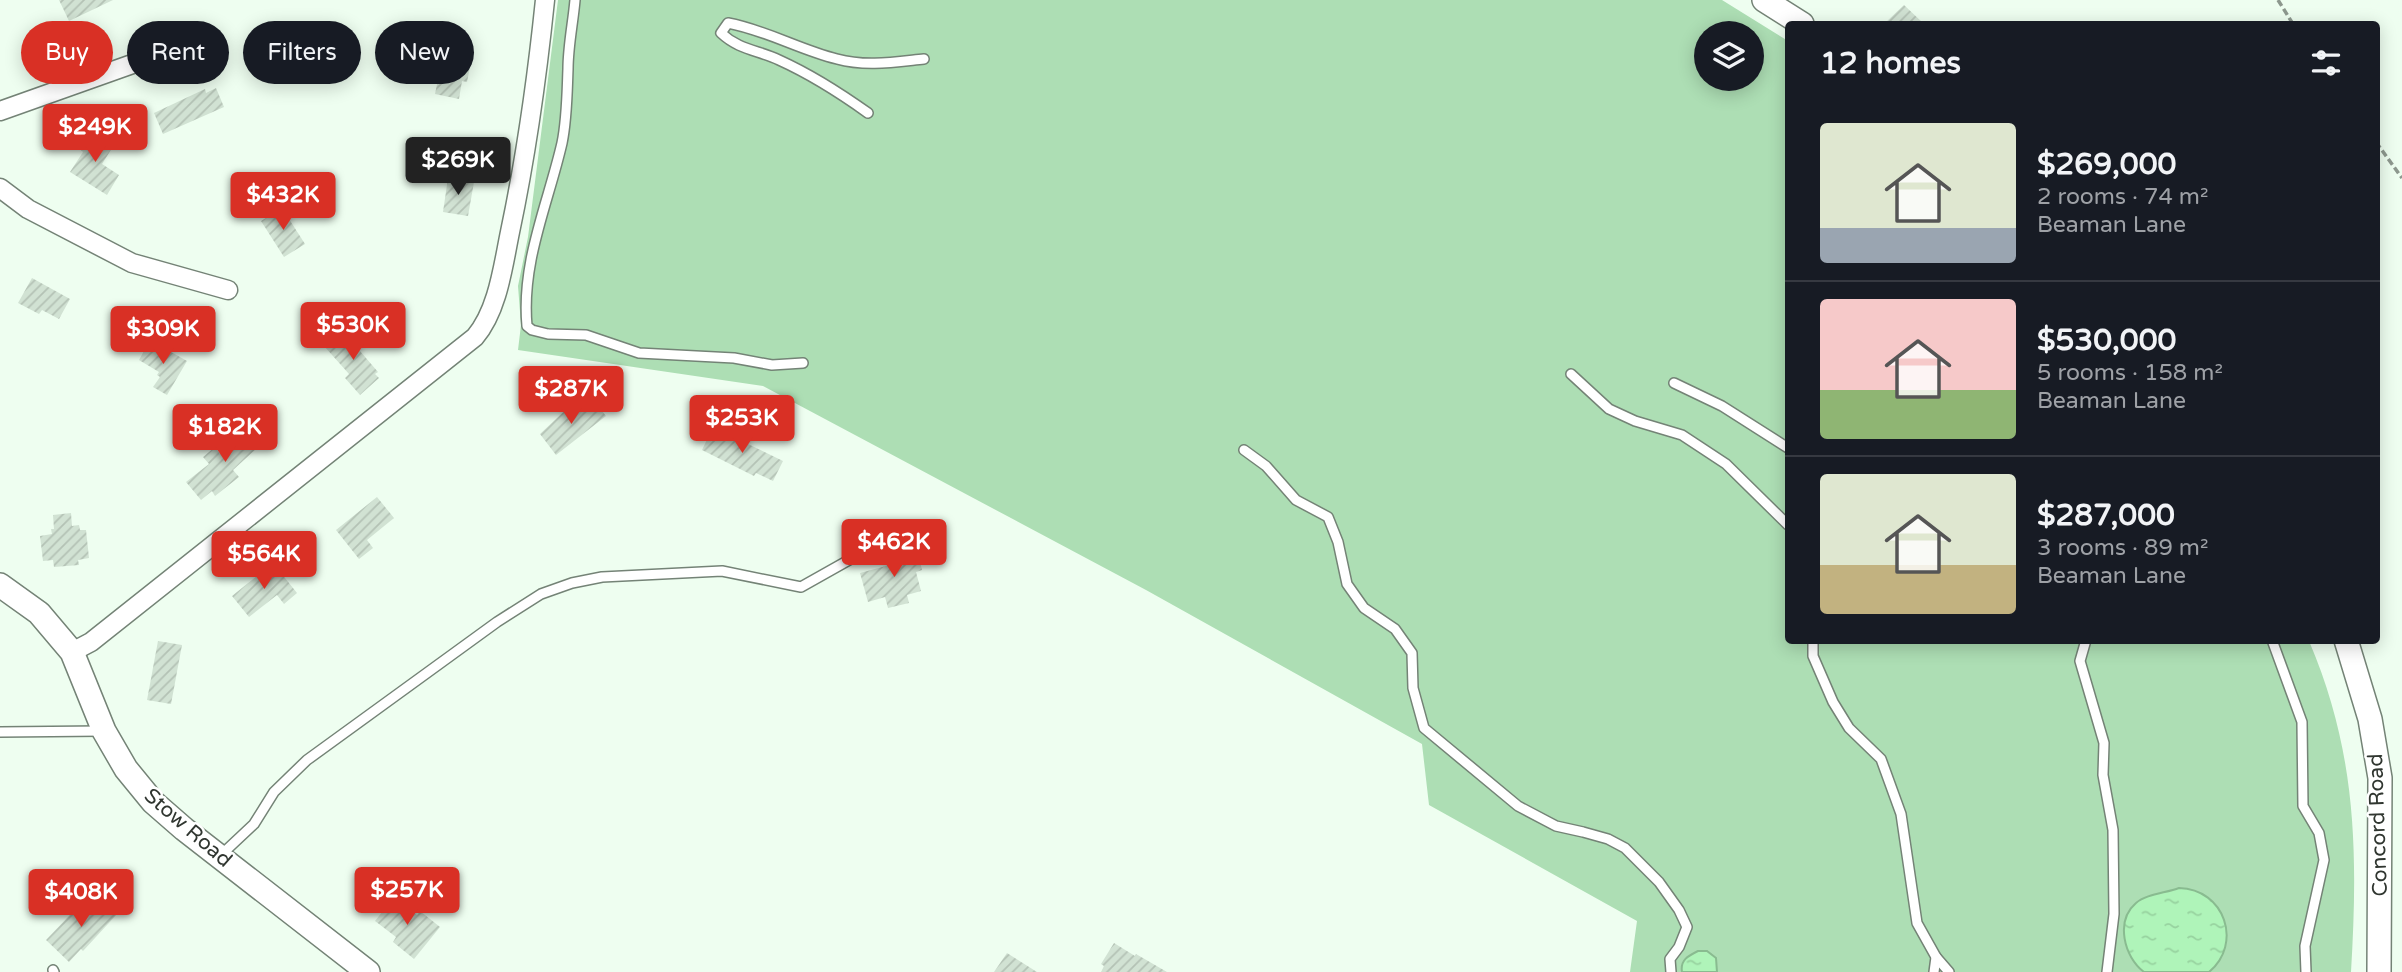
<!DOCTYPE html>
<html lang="en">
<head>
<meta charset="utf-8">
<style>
  :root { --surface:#171b24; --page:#20242c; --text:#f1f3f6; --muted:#9ea1a6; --line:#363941; --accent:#d93025 }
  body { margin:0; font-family:"Varela Round",sans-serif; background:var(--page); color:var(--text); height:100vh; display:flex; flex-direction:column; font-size:26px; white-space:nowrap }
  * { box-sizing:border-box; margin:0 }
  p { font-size:23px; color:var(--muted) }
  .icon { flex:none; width:38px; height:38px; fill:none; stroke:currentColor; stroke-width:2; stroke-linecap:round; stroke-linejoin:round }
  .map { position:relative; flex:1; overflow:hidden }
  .panel { position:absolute; left:1785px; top:21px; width:595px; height:623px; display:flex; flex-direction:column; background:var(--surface); border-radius:7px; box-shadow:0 4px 18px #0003 }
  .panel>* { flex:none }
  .top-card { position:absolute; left:21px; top:21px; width:665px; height:63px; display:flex; gap:14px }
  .controls { position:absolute; left:1694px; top:21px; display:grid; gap:14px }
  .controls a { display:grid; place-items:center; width:70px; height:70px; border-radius:50%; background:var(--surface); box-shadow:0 4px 18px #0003; font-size:35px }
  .price { position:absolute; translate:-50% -60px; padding:0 16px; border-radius:7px; background:var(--accent); color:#fff; font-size:23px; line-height:46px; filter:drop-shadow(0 2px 4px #0008) }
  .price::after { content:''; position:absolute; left:50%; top:42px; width:21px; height:16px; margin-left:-10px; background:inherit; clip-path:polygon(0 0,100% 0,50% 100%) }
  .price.active { background:#222; color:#fff }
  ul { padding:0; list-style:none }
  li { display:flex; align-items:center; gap:21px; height:175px; padding:0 35px }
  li+li { border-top:2px solid var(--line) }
  li span { display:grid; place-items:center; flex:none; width:196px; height:140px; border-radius:7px; color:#555 }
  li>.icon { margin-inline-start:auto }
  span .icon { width:84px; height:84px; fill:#fffc; stroke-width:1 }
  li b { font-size:30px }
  h2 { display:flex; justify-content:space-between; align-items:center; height:84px; padding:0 35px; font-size:30px }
  .tag { padding:0 24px; border-radius:32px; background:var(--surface); box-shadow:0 4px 18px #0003; font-size:24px; line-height:63px }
  .tag.active { background:var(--accent); color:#fff }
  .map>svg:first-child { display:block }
  .green { fill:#addeb4; fill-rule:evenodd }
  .water { fill:url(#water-ripples); stroke:#89bb90; stroke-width:2 }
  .building { fill:url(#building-hatch) }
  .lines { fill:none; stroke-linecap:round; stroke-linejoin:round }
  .service-casing { stroke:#748376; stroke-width:12 }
  .minor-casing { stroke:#748376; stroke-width:21 }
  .tertiary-casing { stroke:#748376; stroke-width:26 }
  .path { stroke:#8d988e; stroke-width:3.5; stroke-dasharray:7 3.5; stroke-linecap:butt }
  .service { stroke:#fff; stroke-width:9 }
  .minor { stroke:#fff; stroke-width:18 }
  .tertiary { stroke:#fff; stroke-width:23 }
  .labels { text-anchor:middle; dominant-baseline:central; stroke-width:5; stroke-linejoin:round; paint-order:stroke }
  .street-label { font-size:21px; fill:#303630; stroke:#fff }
</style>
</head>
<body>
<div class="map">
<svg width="2402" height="972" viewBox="0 0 2402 972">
  <defs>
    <pattern id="water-ripples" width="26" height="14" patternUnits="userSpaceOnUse" patternTransform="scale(1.75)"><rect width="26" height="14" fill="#aff4b9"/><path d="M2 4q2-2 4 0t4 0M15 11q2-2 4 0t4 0" fill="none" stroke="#97d29f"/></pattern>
    <pattern id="building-hatch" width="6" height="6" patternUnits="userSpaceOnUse" patternTransform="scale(1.75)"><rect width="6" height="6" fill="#d1e2d3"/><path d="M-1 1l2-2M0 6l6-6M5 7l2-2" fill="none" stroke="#b4c2b5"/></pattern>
  </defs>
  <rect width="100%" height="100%" fill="#eefef0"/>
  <!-- green -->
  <path class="green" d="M558,0h1164l66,41v599l521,1c48,112 49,212 42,331h-721l7,-51 -208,-116 -7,-61 -276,-154 -383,-204 -245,-36 3,-25 -3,-39 10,-49zM1706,33h46v46h-46z"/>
  <!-- water -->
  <g class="water">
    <path d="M2179,888c46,1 64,56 30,84h-65c-20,-15 -29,-51 -8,-69 10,-9 30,-10 43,-15z"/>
    <path d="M1698,951h9l9,7 1,14h-35c-2,-12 6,-16 16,-21z"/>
  </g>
  <!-- building -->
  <g class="building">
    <polygon points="59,0 113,0 69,21"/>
    <polygon points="1904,5 1924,24 1884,24"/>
    <polygon points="446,40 474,46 467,82 462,81 459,99 435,94"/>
    <polygon points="216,88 224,107 163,134 154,113 205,89 206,93"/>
    <polygon points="91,131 114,145 102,164 119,175 107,195 70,172 83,152 80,149"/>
    <polygon points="448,178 474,182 468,216 443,212"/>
    <polygon points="282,208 305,244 284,257 261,221"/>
    <polygon points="32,278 70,299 59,319 42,310 39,314 18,303"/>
    <polygon points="342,330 378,372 375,374 379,378 360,395 345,378 349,374 324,346"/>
    <polygon points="150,340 187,361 167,395 153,387 160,377 157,375 159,372 139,360"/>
    <polygon points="575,401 584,412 595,402 606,416 556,455 540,434"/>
    <polygon points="252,425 266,440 233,470 239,477 215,496 212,491 201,500 186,482 209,464 203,457 215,447 220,454"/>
    <polygon points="713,427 783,461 773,481 756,473 754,476 702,450"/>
    <polygon points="377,497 394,518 367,540 373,548 359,559 336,530"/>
    <polygon points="71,513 72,526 79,525 80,530 86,530 89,558 78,560 79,565 54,567 53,560 43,561 40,536 52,534 51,529 54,529 53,515"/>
    <polygon points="916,545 922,570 916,572 921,591 907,595 909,603 888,608 885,597 868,602 860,573 897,563 894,552"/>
    <polygon points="273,563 297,593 284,604 277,595 249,617 232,596"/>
    <polygon points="158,641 182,645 171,704 147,700"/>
    <polygon points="394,897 417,915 420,911 440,927 414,959 393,942 396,937 375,921"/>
    <polygon points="85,899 98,910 107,901 119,912 83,951 81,949 69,962 46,940"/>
    <polygon points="1114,943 1135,956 1136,954 1167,972 1101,972 1104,966 1101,964"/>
    <polygon points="1007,953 1037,972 994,972"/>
  </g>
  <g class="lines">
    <defs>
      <g id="service">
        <path d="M575,0c-2,23 -7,46 -7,69 -1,25 -1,50 -6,74 -14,61 -41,119 -35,183l5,4 16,4 38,1 53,18 95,5 38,7 31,-2"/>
        <path d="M868,113c-28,-20 -58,-39 -89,-53 -21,-10 -40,-10 -58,-27l7,-10c38,7 72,27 109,36 29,8 58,3 87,0"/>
        <polyline points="1571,374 1609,409 1635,421 1682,435 1726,464 1788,525"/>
        <polyline points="1674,383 1722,406 1788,448"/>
        <polyline points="1244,450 1266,466 1296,500 1328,517 1338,542 1347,584 1364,608 1395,629 1412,653 1413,688 1424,728 1518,806 1556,826 1583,832 1608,839 1625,848 1659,882 1679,910 1687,927 1679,947 1670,959 1671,972"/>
        <polyline points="1813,640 1813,656 1833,702 1849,728 1881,759 1901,814 1917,923 1936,957 1934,972"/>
        <polyline points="2086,640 2080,661 2104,743 2103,775 2113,830 2114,914 2107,972"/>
        <polyline points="2272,640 2302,722 2303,806 2319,833 2324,860 2305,946 2306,972"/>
        <polyline points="0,732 102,731"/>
        <polyline points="221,855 254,824 274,792 307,760 497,622 541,594 572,583 602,577 722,571 801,587 881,542"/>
        <polyline points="1936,957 1949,972"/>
        <polyline points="53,970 54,972"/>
      </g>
      <g id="minor">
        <polyline points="0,111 169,51"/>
        <polyline points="0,188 28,209 132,263 228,290"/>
        <path d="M72,652l19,-10 384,-305c23,-27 28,-71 35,-105 16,-76 27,-154 35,-232"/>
      </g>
      <g id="tertiary">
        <polyline points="1764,0 1802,24"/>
        <polyline points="0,585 39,613 72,652 104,731 126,769 153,802 184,829 368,972"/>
        <polyline points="2346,640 2370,719 2380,778 2379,972"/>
      </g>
    </defs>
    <!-- service casing -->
    <use href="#service" class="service-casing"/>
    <!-- minor casing -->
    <use href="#minor" class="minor-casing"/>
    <!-- tertiary casing -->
    <use href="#tertiary" class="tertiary-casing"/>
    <!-- path -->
    <g class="path">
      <polyline points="2278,0 2293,24"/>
      <polyline points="2376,142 2402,178"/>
    </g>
    <!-- service -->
    <use href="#service" class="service"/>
    <!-- minor -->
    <use href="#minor" class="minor"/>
    <!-- tertiary -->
    <use href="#tertiary" class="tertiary"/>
  </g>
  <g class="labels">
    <!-- street labels -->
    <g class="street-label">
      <text transform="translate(2378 825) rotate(-92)">Concord Road</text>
      <text transform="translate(188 828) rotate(41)">Stow Road</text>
    </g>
  </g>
</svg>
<div class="controls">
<a><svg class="icon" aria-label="layers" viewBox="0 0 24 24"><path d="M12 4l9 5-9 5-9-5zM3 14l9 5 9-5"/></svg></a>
</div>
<b class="price" style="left:95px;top:164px">$249K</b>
<b class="price active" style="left:458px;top:197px">$269K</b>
<b class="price" style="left:283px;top:232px">$432K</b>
<b class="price" style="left:353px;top:362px">$530K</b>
<b class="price" style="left:163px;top:366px">$309K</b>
<b class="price" style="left:571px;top:426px">$287K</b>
<b class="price" style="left:742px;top:455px">$253K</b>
<b class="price" style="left:225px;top:464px">$182K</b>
<b class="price" style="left:894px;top:579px">$462K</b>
<b class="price" style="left:264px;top:591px">$564K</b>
<b class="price" style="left:407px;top:927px">$257K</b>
<b class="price" style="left:81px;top:929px">$408K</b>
<div class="top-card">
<a class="tag active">Buy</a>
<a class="tag">Rent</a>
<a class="tag">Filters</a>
<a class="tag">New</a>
</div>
<section class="panel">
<h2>12 homes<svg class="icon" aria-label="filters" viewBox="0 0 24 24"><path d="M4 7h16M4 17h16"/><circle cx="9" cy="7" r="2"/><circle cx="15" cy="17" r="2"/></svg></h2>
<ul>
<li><span style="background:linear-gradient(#dfe7d0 75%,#9aa5b1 0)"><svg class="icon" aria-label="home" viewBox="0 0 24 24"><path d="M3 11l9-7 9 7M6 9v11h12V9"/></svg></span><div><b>$269,000</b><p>2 rooms · 74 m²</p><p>Beaman Lane</p></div></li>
<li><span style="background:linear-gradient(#f6c9c9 65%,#8fb573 0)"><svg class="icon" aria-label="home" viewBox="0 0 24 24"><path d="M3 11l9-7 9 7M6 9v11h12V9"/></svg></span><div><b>$530,000</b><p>5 rooms · 158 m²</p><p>Beaman Lane</p></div></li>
<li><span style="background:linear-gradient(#dfe7d0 65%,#c2b280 0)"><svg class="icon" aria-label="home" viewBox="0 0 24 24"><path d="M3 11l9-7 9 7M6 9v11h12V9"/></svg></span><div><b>$287,000</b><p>3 rooms · 89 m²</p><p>Beaman Lane</p></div></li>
</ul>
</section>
</div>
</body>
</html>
